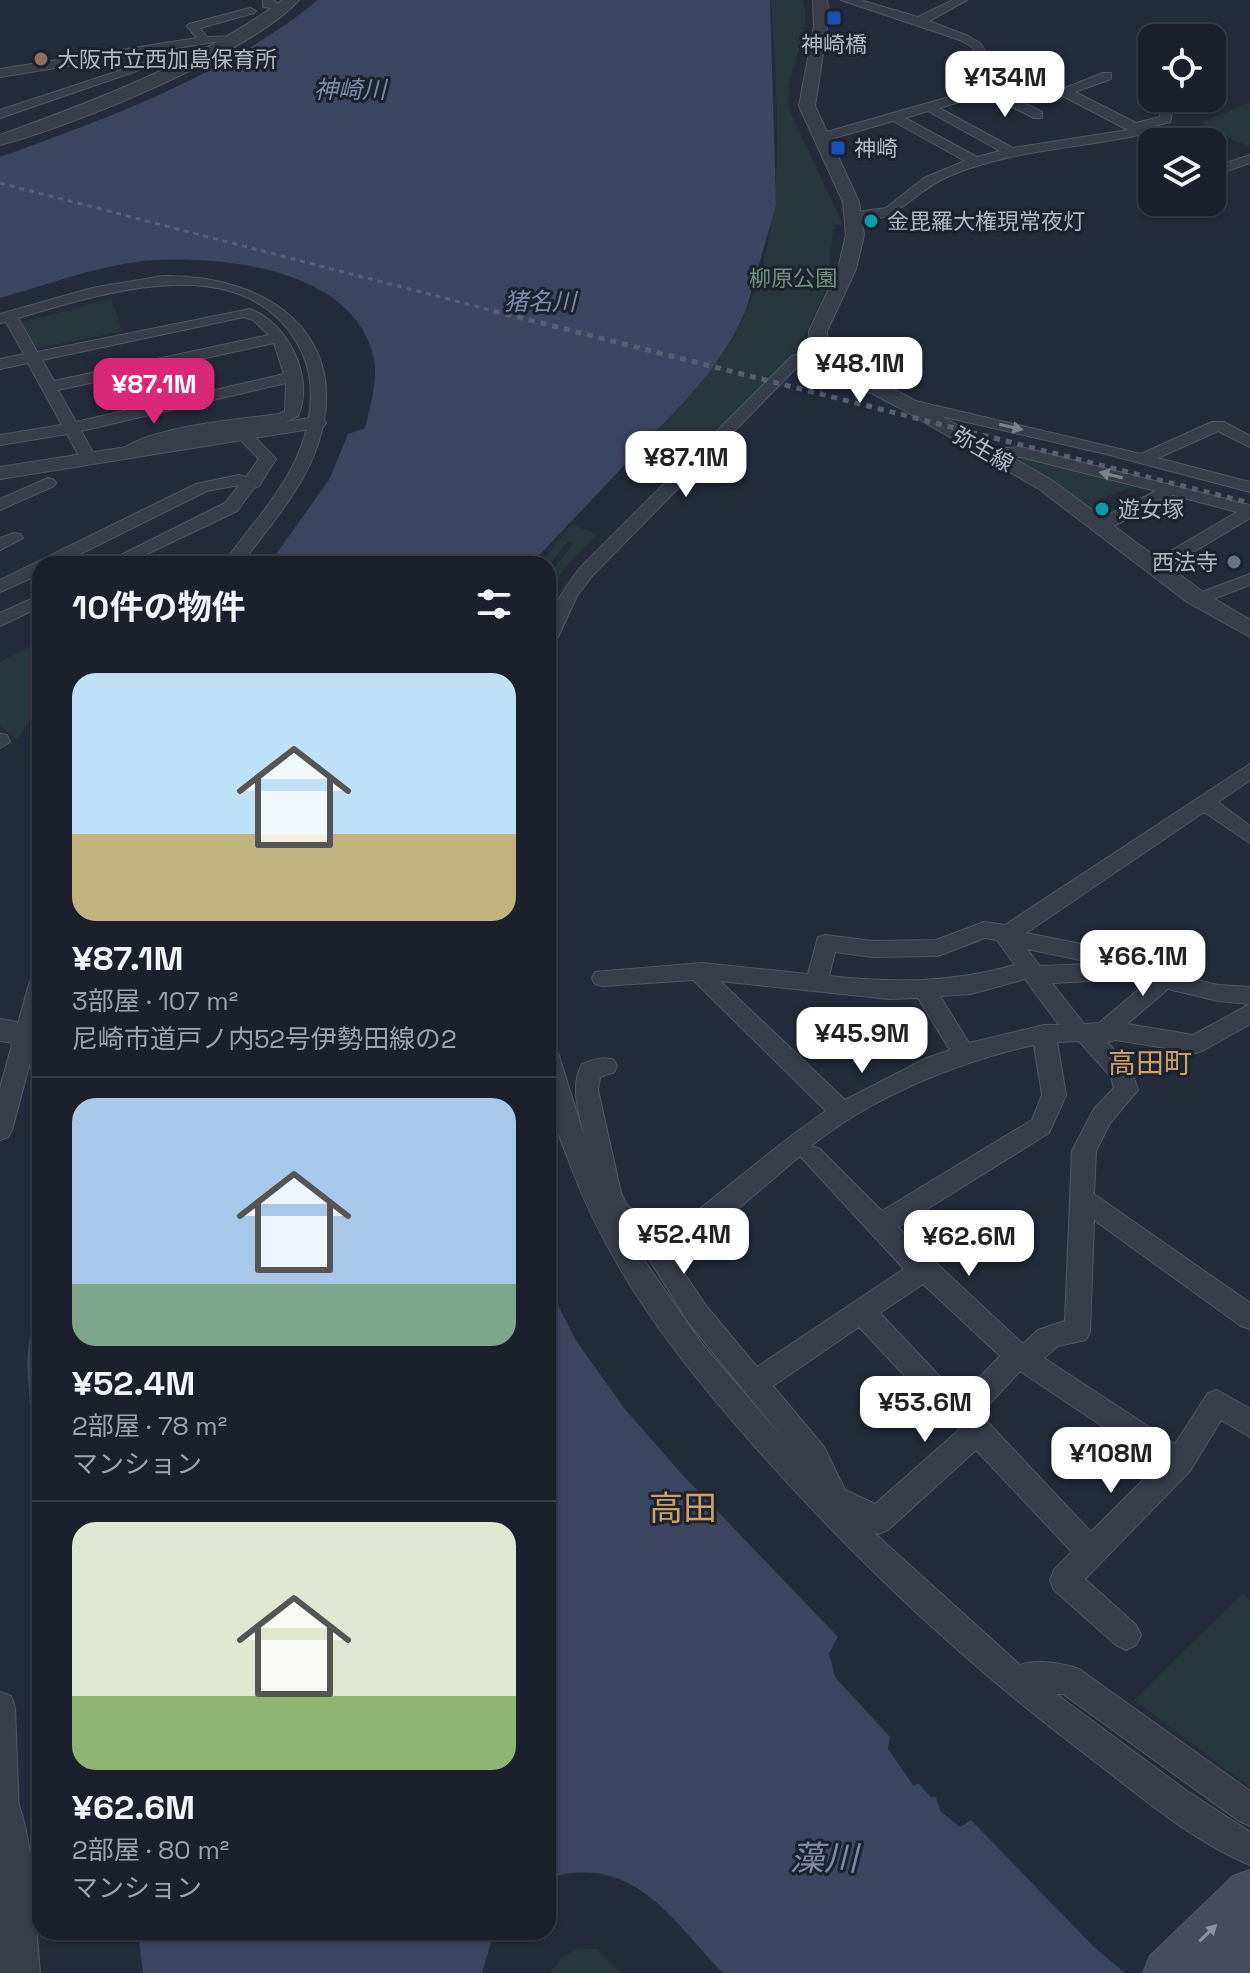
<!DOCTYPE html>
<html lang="ja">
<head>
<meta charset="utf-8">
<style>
  :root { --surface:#1b202c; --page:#242834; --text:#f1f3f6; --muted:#a0a3a9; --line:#393e48; --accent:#db2777 }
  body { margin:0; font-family:"Space Grotesk","Noto Sans JP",sans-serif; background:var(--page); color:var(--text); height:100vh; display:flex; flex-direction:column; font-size:30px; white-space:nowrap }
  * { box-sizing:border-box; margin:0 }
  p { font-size:26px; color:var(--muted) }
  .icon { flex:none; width:44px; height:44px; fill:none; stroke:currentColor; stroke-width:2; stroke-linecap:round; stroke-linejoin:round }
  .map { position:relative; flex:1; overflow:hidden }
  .details { position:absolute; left:32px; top:556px; width:524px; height:1384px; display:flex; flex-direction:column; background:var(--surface); border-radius:24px; box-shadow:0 2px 6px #0004,0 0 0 2px var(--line) }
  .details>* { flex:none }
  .tools { position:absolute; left:1138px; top:24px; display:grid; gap:16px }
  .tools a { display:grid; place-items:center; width:88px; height:88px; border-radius:16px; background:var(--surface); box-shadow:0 2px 6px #0004,0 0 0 2px var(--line); font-size:40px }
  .price { position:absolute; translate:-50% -68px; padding:0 18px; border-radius:16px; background:#fff; color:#222; font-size:26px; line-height:52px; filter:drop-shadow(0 2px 4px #0008) }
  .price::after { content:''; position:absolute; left:50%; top:48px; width:24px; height:18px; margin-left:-12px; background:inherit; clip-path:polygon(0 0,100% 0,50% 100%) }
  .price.active { background:var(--accent); color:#fff }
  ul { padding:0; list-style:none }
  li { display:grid; align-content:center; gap:16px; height:424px; padding:0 40px }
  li+li { border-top:2px solid var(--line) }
  li span { display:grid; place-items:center; height:248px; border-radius:24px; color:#555 }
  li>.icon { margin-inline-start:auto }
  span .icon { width:144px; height:144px; fill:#fffc; stroke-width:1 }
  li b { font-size:34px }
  h2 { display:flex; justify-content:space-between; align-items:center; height:96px; padding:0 40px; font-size:34px }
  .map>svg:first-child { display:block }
  .green { fill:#27383c }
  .water { fill:#3b4661 }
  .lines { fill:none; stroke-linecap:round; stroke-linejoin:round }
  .minor-casing { stroke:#535865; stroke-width:2 }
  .tertiary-casing { stroke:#535865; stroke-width:2 }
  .secondary-casing { stroke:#535865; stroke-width:2 }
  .minor { fill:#383d4a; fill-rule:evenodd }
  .tertiary { fill:#383d4a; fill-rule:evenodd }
  .secondary { fill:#464c5d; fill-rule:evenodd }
  .rail-far1 { stroke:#5a6071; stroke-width:3; stroke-dasharray:5 5; stroke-linecap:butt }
  .rail { stroke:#5a6071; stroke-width:5; stroke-dasharray:6 6; stroke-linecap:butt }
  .oneway { fill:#7c818e }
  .oneway2 { fill:#8d92a1 }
  .transit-dot { fill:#1a4fb4; stroke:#1d222f; stroke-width:3 }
  .education-dot { fill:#8d6e63; stroke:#1d222f; stroke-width:3 }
  .culture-dot { fill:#0f9aa8; stroke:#1d222f; stroke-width:3 }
  .worship-dot { fill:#6b7280; stroke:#1d222f; stroke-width:3 }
  .labels { text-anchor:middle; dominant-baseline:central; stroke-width:6; stroke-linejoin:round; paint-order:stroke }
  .far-poi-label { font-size:22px; fill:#b3b8c6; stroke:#1d222f; text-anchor:start }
  .far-park-label { font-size:22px; fill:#6c957b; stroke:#1d222f }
  .far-street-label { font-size:22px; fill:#b3b8c6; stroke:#1d222f }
  .far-water-label { font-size:24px; font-style:italic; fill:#7d8bab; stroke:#1d222f }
  .neighbourhood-label { font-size:28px; fill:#cca168; stroke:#1d222f }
  .near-neighbourhood-label { font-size:34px; fill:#cca168; stroke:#1d222f }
  .near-water-label { font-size:34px; font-style:italic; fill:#7d8bab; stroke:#1d222f }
</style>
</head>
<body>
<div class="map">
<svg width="1250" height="1973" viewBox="0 0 1250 1973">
  <rect width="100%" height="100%" fill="#242b3a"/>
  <!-- green -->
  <g class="green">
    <path d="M771,0h32c10,39 -20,72 -14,109l54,116h-9l-8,64 -28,60 -114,118 -45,-15c31,-36 69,-72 93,-113 60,-102 45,-226 39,-339z"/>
    <polygon points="1250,102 1250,147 1205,127 1203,122"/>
    <polygon points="111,298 122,331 35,349 20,323"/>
    <polygon points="1027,458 1134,487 1099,499 1116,511 1103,518 1055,481 1020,460"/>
    <polygon points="572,524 597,535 570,562 548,591 548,576 573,544 569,541 548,566 540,564"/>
    <polygon points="40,641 40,705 17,740 0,726 0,662"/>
    <polygon points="1242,1594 1250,1599 1250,1787 1134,1700"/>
    <polygon points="577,1948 597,1949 621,1973 551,1973 561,1958"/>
  </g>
  <!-- water -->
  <g class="water">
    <path d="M318,0h452l6,205 -30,105 -12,25 -22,34 -26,31 -155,164h-262l60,-84 19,-46 17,-6c5,-22 14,-50 8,-73 -21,-85 -146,-99 -219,-95 -52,4 -104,24 -154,38v-141c110,-40 226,-82 318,-157z"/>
    <polygon points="40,1234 40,1502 34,1470 27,1362"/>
    <path d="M548,1286l29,56 47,66 55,63 159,166 -9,16 6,24 55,60 -2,12 25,36 6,-1 12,13h5l4,14 20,16 11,-7 123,127 31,26h-402c-53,-55 -89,-120 -175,-95z"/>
    <polygon points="138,1932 494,1932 482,1973 143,1973"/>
  </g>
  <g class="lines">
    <defs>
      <g id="minor">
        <polygon points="263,0 275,0 274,2 289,7 283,10 263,7"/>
        <path d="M841,0h19l58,17 35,-17h14l-38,21 39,15 12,7 12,18 31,11 13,-5 -5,-4 2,-2h8l11,6 -18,9 31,12 38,-15h8v6l-36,13 61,31 24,-6 1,-7 -22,-10v-6h8l23,10 12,-6 6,4 -16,11 -2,9 -24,6 23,14h-16l-14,-7c-64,14 -131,15 -192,42 -37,16 -51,51 -98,42v-6l37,-5 38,-30 41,-17 -72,-40 -73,21 -4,-1v-6l168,-48 28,-11 -28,-11 -12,-18 -12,-7zM1023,80l38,15 67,35 -115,18 -74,-40 48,-14 47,24h8v-6l-44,-22zM928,111l72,40 -23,6 -72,-39z"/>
        <polygon points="250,8 256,11 254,13 200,28 207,37 237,36 243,39 241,41 214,42 0,77 0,69 197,38 187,26 189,24"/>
        <polygon points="164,56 174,58 0,118 0,110"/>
        <polygon points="1250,155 1250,163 1227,171 1212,169 1212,161 1226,163"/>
        <path d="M163,276c102,-2 193,58 154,171 -15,43 -49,81 -76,117h-18c27,-38 62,-73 78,-117 13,-35 15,-74 -5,-106 -57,-94 -196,-47 -278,-23l19,34 213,-43c38,14 65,69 48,107l-15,7 -98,15 -58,19 -8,-5c26,-25 122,-33 160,-38l6,-3 1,-28 -205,48 15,27 -8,5 -6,-2 -15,-27 -67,11v-10l62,-10 -34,-62 -28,6v-10l24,-5 -18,-32 -6,1v-9l92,-26zM244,317l9,3 16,15 -215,46 -12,-21zM274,343l10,31 -208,48 -18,-32z"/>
        <path d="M819,347l5,1v6l-22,8 -210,214 -15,20 -20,43 -9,6c0,-35 12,-50 32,-77l212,-212z"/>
        <polygon points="907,399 1141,454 1212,422 1224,422 1250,436 1250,447 1218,431 1158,458 1250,482 1250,492 1106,454 902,407 902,401"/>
        <polygon points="243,429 249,431 276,459 259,486 254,488 237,511 126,564 103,564 225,503 239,485 207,491 60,564 40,564 40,574 0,592 0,580 196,484 239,475 246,477 259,459 235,434"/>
        <polygon points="1021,447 1250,505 1250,518 1162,571 1150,571 1147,567 1150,563 1237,512 1173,495 1106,530 1094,530 1092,526 1094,522 1156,491 1021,457 992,459 984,454 992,449"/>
        <polygon points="48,478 54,480 56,483 54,486 0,510 0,499"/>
        <polygon points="14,533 20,534 23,538 0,550 0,538"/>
        <polygon points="1250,574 1250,585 1200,604 1191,599 1194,595"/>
        <polygon points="40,595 40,607 0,626 0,613"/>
        <polygon points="0,734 7,735 10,742 0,748"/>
        <path d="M1250,764v16l-32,22 32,24v17l-46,-31 -178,121 75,15 30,16 87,21 32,2v37l-46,26 -8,3 -80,-13 -9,2 23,25 8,23 -28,33 -14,28 -2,43 156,109v26l-9,-3 -147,-106 -4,112 -4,8 -28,6 -14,12 131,86 33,-51 9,-3 33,19v28l-29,-17 -31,51 -105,108 51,46 5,10 -5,10 -10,5 -10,-5 -62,-55 -4,-10 4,-10 18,-18 -96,-102 -88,80 -10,4 -6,-3 148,134c16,-6 43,-2 59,4l171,122v35l-11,-5 -176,-127h-7l131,97 63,41v33c-60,-25 -113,-72 -165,-111 -119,-90 -228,-192 -327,-304 -76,-85 -148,-177 -188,-286 -8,-21 -19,-46 -22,-69 -2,-15 0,-32 0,-48l8,3 3,6 26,83c-5,-25 -16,-51 -3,-75 11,-4 21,-8 32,-4l3,6 -3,6 -14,5 -2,13 23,103 5,11 35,33c58,-39 108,-88 165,-126l-133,-131 -90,6 -8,-2 -3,-6 3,-6 107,-9 106,11 10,-37 8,-2 46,6 64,-1 48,-18 21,3zM985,938l12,2 18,25c-64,18 -120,18 -186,11l6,-24 37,5 66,-1zM1027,949l68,14 2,1 -57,2zM1025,979l34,46h-15l-75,18 -29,-47 31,-2zM1127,979l18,5 -46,39 -15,1 -32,-41zM720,981l169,18 29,-1 32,52 -23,8 -82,42zM1168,989l50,12 32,3 -57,31 -66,-11zM1079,1041l32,36 3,11 -20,21 -22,42 -7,170 -27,9 -15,14 -89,-83 -7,-2 -29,-32 151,-94 17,-38 -9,-53zM1034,1045l8,50 -10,25 -150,91 -62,-62 -9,-3c62,-50 147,-84 223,-101zM800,1156l104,113 -147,98 -50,-60 -34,-50 52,-37zM628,1237l19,19 42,67 93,114 -80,-93zM923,1284l77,72 -40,42 -80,-85zM859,1327l90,96 11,6 -85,75 -30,-14 -21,-43 -51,-61zM1020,1371l139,93 -68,68 -109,-116v-4z"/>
        <polygon points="40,976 40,1025 12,1130 8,1137 0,1140 0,1088 29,984 32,978"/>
        <polygon points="0,1692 11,1696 15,1707 19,1816 14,1827 3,1832 0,1830"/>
      </g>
      <g id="tertiary">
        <path d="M283,0h16c-50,54 -225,126 -299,145v-10c100,-36 197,-73 283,-135z"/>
        <polygon points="813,0 827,0 829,14 815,106 859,202 864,235 856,269 827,331 828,350 840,362 914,400 1053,481 1203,592 1250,620 1250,637 1187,602 1039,489 900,408 826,370 810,351 809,331 838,269 846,235 843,202 799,106 814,27"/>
        <polygon points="316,417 323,419 326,423 323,427 0,479 0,467"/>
        <polygon points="0,1019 37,1026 40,1031 37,1042 27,1045 0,1041"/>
        <path d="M0,1786l14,6c23,55 20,122 26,181h-40z"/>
      </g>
      <polygon id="secondary" points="1250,1870 1250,1973 1143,1973 1150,1956 1233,1876"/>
    </defs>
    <!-- minor casing -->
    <use href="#minor" class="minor-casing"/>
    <!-- tertiary casing -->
    <use href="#tertiary" class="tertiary-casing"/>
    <!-- secondary casing -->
    <use href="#secondary" class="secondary-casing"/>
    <!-- minor -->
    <use href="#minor" class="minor"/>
    <!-- tertiary -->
    <use href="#tertiary" class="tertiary"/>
    <!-- secondary -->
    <use href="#secondary" class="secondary"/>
    <!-- rail-far1 -->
    <polyline class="rail-far1" points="0,183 502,313"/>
    <!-- rail -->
    <polyline class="rail" points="494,311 1250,503"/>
  </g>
  <!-- one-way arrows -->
  <defs><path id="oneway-solid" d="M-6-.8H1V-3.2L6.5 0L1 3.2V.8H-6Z" transform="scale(2)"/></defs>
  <g class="oneway">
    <use href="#oneway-solid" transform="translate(1011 427) rotate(13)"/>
    <use href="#oneway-solid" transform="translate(1111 475) rotate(-166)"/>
  </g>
  <use class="oneway2" href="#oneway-solid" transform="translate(1208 1933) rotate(-44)"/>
  <!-- markers -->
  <g class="transit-dot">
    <rect x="826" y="10" width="16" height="16" rx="4"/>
    <rect x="830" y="140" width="16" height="16" rx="4"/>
  </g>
  <circle class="education-dot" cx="41" cy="59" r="8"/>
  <g class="culture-dot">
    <circle cx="871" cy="221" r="8"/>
    <circle cx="1102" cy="509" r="8"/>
  </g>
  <circle class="worship-dot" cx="1234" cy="562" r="8"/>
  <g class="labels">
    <!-- far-poi labels -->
    <g class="far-poi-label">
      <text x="834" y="44" text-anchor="middle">神崎橋</text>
      <text x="57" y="59">大阪市立西加島保育所</text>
      <text x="854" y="148">神崎</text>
      <text x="887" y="221">金毘羅大権現常夜灯</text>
      <text x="1118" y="509">遊女塚</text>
      <text x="1218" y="562" text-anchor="end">西法寺</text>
    </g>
    <!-- far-park labels -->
    <g class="far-park-label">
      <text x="793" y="278">柳原公園</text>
    </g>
    <!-- far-street labels -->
    <g class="far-street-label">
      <text transform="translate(983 449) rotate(30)">弥生線</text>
    </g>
    <!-- far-water labels -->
    <g class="far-water-label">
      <text x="350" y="89">神崎川</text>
      <text x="540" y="301">猪名川</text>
    </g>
    <!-- neighbourhood labels -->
    <g class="neighbourhood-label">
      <text x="1150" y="1063">高田町</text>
    </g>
    <!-- near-neighbourhood labels -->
    <g class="near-neighbourhood-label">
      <text x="683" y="1508">高田</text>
    </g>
    <!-- near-water labels -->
    <g class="near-water-label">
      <text x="824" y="1858">藻川</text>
    </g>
  </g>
</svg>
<div class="tools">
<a><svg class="icon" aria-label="locate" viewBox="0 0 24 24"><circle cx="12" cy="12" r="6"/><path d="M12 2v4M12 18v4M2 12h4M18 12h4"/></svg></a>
<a><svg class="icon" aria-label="layers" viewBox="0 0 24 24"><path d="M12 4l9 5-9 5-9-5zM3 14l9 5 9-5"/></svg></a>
</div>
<b class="price" style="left:1005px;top:119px">¥134M</b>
<b class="price" style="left:860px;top:405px">¥48.1M</b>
<b class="price active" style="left:154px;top:426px">¥87.1M</b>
<b class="price" style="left:686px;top:499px">¥87.1M</b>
<b class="price" style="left:1143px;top:998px">¥66.1M</b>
<b class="price" style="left:862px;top:1075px">¥45.9M</b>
<b class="price" style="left:684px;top:1276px">¥52.4M</b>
<b class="price" style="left:969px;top:1278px">¥62.6M</b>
<b class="price" style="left:925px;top:1444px">¥53.6M</b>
<b class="price" style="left:1111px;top:1495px">¥108M</b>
<section class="details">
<h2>10件の物件<svg class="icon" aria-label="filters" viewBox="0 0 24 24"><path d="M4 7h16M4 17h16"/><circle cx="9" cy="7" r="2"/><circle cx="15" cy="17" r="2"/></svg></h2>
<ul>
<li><span style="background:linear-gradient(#bfe0f5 65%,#c2b280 0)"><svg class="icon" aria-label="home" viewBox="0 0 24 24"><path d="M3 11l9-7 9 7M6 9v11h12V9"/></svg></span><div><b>¥87.1M</b><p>3部屋 · 107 m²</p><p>尼崎市道戸ノ内52号伊勢田線の2</p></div></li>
<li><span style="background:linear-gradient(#a9c7e8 75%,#7fa58c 0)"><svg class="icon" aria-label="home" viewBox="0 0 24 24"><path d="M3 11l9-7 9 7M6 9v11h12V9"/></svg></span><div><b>¥52.4M</b><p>2部屋 · 78 m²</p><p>マンション</p></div></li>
<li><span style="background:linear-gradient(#dfe7d0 70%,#8fb573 0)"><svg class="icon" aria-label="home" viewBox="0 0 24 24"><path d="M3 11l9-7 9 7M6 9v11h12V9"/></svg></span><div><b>¥62.6M</b><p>2部屋 · 80 m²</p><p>マンション</p></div></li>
</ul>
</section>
</div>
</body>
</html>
